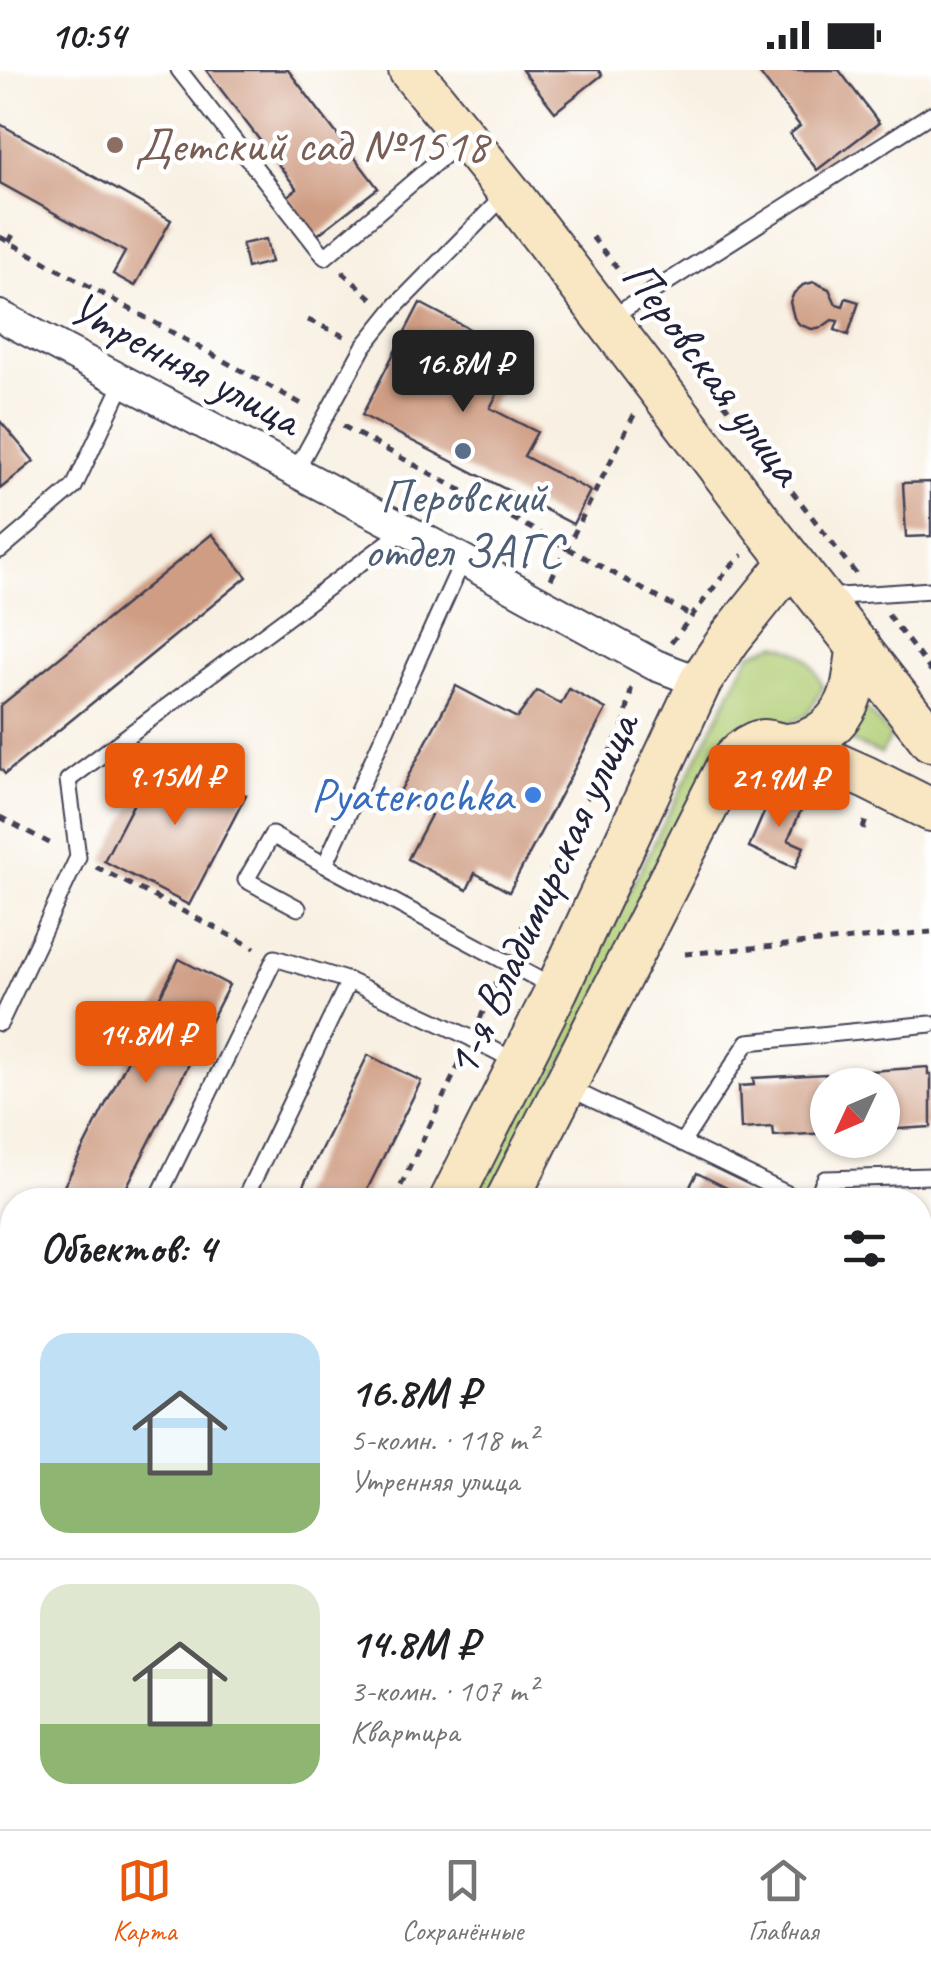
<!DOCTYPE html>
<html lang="ru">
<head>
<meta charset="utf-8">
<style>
  :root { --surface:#fff; --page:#f6f6f6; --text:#202124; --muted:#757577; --line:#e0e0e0; --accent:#ea580c }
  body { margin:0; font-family:Caveat,sans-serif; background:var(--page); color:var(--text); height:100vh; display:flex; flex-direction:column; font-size:38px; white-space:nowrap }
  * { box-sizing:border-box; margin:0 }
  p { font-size:32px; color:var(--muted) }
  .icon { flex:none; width:55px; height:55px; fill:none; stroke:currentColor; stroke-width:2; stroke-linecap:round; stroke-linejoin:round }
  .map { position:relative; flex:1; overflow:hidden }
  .sheet { position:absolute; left:0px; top:1118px; width:932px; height:642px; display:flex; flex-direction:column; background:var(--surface); border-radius:40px 40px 0 0; box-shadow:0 2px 8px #0004 }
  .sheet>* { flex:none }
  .needle { width:65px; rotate:226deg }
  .fabs { position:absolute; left:810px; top:998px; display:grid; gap:20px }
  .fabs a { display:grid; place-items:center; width:90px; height:90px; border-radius:50%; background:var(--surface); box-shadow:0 2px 8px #0004; font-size:50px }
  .price { position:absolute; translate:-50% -85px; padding:0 22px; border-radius:10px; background:var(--accent); color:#fff; font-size:32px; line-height:65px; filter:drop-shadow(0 2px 5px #0008) }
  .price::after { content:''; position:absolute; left:50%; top:60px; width:30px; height:22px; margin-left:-15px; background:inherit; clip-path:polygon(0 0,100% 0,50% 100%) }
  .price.active { background:#222; color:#fff }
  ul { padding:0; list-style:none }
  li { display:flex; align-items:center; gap:30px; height:250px; padding:0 40px }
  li+li { border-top:2px solid var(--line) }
  li span { display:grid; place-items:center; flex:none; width:280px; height:200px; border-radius:30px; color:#555 }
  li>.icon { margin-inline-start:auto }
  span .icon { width:120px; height:120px; fill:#fffc; stroke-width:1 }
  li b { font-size:42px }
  h2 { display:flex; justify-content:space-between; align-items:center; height:120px; padding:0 40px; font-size:42px }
  .status { display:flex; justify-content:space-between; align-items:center; height:70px; padding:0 50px; background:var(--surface); direction:ltr }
  .status svg { height:28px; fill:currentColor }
  .tabs { display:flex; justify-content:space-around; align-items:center; height:140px; border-top:2px solid var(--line); background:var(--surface); font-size:28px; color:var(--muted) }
  .tabs a { display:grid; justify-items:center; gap:5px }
  .tabs .active { color:var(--accent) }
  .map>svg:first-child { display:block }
  .green { fill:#b1ce75; stroke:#6a7858; stroke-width:2.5 }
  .forest { fill:#8cb166; stroke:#576a50; stroke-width:2.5 }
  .building { fill:#cf9d83 }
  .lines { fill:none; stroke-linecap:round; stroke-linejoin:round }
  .lane-casing { stroke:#424154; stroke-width:19 }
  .street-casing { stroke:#424154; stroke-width:34 }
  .secondary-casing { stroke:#424154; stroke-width:46 }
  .path { stroke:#424154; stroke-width:5; stroke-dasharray:8 8; stroke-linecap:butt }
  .lane { stroke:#fff; stroke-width:15 }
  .street { stroke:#fff; stroke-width:30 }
  .secondary { stroke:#f9e7c3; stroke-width:42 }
  .education-dot { fill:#8d6e63; stroke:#fff; stroke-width:4 }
  .service-dot { fill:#5c6f8a; stroke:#fff; stroke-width:4 }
  .shop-dot { fill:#3f7fe0; stroke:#fff; stroke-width:4 }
  .labels { text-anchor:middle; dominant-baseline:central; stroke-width:9; stroke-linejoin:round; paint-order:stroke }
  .education-label { font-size:48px; fill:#785e54; stroke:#fff; text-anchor:start }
  .street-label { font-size:48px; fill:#22223b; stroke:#fff }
  .service-label { font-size:48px; fill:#4e5e75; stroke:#fff }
  .shop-label { font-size:48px; fill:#366cbe; stroke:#fff; text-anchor:end }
</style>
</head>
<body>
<div class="status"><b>10:54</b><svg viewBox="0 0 49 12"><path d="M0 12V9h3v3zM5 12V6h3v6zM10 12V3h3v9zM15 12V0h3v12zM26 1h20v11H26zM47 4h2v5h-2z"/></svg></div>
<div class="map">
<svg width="931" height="1759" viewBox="0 0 931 1759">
  <rect width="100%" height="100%" fill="#fff"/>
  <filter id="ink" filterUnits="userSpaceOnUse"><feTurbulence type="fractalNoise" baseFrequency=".01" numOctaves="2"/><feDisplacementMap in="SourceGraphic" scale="20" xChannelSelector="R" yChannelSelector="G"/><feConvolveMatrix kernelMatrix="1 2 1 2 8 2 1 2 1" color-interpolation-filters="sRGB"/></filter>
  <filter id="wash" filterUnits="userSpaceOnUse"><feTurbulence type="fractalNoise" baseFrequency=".0048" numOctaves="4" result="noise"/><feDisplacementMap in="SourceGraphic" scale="40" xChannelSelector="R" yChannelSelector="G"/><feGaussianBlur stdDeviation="2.25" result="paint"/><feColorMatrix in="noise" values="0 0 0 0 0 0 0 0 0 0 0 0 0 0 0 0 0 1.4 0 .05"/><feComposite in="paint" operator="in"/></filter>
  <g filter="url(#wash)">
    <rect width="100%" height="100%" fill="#f8f0e2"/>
    <!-- green -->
    <g class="green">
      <path d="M776,574c29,7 36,17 47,44l-17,28 -22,8 -43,3 -251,473h-18l278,-546z"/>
      <polygon points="862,634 891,666 881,684 837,666"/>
      <polygon points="931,1329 931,1436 920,1437 920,1340"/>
      <polygon points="439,1748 482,1748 476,1759 433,1759"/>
    </g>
    <!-- forest -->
    <g class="forest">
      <polygon points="258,1748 323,1748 316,1759 251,1759"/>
      <polygon points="572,1748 633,1748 626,1759 566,1759"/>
    </g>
    <g id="blocks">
      <!-- building -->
      <g class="building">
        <polygon points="206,0 288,0 378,118 316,166 286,127 297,119"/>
        <polygon points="522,0 598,0 602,5 555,42"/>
        <polygon points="757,0 839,0 879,53 817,100 790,64 800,56"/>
        <polygon points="0,54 171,150 135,216 113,204 125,182 0,113"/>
        <polygon points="266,169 271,192 247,198 242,174"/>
        <polygon points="814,212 829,219 836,234 843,236 846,228 859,232 848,265 835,260 838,251 832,250 822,257 812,259 800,255 794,248 790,232 794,223 803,215"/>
        <polygon points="420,233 475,262 459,293 502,315 490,338 537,362 524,386 590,421 573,454 362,345"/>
        <polygon points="0,351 34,391 0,419"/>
        <polygon points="931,412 931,466 906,467 903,413"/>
        <polygon points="212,464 247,507 5,704 0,698 0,636"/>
        <polygon points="456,616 517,648 537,621 561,634 569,619 606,639 509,822 475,803 467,820 408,789 431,745 397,727"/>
        <polygon points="161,681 246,725 189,835 104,791"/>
        <polygon points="785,724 805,731 788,770 804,777 795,798 749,777 769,731"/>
        <polygon points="179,889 229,915 120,1130 57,1130"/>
        <polygon points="368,985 421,1011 362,1130 296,1130"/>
        <polygon points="928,997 928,1004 931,1004 931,1057 882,1060 882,1015 828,1015 828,1063 774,1066 773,1057 741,1059 739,1016 754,1015 753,1008 826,1004 826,1011 855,1009 855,1002"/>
        <polygon points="697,1103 741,1125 738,1130 683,1130"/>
        <polygon points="0,1350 12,1357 0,1383"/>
        <polygon points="920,1612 931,1615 928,1640 920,1637"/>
        <polygon points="341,1748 375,1748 378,1749 373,1759 319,1759 324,1749 337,1756"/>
        <polygon points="389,1748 427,1748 421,1759 411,1759"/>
        <polygon points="751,1748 917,1748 931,1759 737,1759"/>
      </g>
    </g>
  </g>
  <g filter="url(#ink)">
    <use href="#blocks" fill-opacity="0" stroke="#424154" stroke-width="2.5"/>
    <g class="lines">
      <defs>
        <g id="lane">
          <polyline points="179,0 325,187 462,70"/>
          <polyline points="611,248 931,44"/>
          <polyline points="295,402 364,276 397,235 506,124"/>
          <polyline points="0,480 74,417 124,311"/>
          <polyline points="463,490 325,795 555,918"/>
          <polyline points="825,527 931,520"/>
          <polyline points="298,838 246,810 272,765 325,795"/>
          <polyline points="0,953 78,787 68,710 405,460"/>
          <polyline points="569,1018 800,1130"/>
          <polyline points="682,1073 748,972 931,954"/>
          <polyline points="157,1130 275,888 349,911 471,968 515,991"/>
          <polyline points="244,1130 349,911"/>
          <polyline points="815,1130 825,1109 931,1106"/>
          <polyline points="0,1411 12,1387"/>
          <polyline points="0,1576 12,1552"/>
          <polyline points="920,1605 931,1610"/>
          <polyline points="476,1759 481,1748"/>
        </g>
        <g id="street">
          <polyline points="0,246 463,490 655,595 700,612"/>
          <polyline points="0,1257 12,1264"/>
        </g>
        <g id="secondary">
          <polyline points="410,0 509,122 770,464 931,670"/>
          <polyline points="793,675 867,708 931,740"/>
          <polyline points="451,1130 557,919 700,612 730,568 791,492"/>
          <path d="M507,1130l219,-431c7,-11 23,-27 37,-28 8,0 15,4 23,4 30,-1 56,-23 65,-52 4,-14 5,-31 8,-47"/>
          <polyline points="129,1759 135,1748"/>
          <polyline points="188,1759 193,1748"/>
        </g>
      </defs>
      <!-- lane casing -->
      <use href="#lane" class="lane-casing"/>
      <!-- street casing -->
      <use href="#street" class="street-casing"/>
      <!-- secondary casing -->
      <use href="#secondary" class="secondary-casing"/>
      <!-- path -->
      <g class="path">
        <polyline points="0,167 307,337"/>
        <polyline points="592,167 629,212"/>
        <polyline points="9,172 16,159"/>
        <polyline points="342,202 375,231"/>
        <polyline points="655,244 856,504"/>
        <polyline points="308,250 346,267"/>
        <polyline points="343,356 692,546"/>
        <polyline points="551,509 634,345"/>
        <polyline points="888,545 931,601"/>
        <polyline points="671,573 729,498 743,485"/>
        <polyline points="762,726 788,716 803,723"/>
        <polyline points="0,747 55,776"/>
        <polyline points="863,759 867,746"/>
        <polyline points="96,797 255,878"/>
        <polyline points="515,872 625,651 631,620 635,616"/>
        <polyline points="685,884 931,862"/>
        <polyline points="480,949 497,909"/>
        <polyline points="394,1130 463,986"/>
        <polyline points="920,1476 931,1475"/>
        <polyline points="316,1759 323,1748"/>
        <polyline points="602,1759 608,1748"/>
        <polyline points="681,1759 685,1748"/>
      </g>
      <!-- lane -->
      <use href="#lane" class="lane"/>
      <!-- street -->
      <use href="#street" class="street"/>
      <!-- secondary -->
      <use href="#secondary" class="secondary"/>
    </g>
  </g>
  <!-- markers -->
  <circle class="education-dot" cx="115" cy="75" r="10"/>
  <circle class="service-dot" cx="463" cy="381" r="10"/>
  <circle class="shop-dot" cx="533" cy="725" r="10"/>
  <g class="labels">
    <!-- education labels -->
    <g class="education-label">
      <text x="135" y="75">Детский сад №1518</text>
    </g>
    <!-- street labels -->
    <g class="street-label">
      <text transform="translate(185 293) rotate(28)">Утренняя улица</text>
      <text transform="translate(713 302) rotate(53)">Перовская улица</text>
      <text transform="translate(541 825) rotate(-65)">1-я Владимирская улица</text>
    </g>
    <!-- service labels -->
    <g class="service-label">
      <text x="463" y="426">Перовский<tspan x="463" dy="55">отдел ЗАГС</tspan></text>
    </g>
    <!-- shop labels -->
    <g class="shop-label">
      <text x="513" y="725">Pyaterochka</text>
    </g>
  </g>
</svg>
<div class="fabs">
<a><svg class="needle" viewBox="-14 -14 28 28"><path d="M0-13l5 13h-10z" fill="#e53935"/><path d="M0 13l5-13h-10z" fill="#757577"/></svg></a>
</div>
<b class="price active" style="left:463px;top:345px">16.8M ₽</b>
<b class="price" style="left:175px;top:758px">9.15M ₽</b>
<b class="price" style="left:779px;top:760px">21.9M ₽</b>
<b class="price" style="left:146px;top:1016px">14.8M ₽</b>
<section class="sheet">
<h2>Объектов: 4<svg class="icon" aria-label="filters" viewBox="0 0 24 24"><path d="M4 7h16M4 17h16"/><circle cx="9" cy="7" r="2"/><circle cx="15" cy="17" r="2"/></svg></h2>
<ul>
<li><span style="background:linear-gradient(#bfe0f5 65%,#8fb573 0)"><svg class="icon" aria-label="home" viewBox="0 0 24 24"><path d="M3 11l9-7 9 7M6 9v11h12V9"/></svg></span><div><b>16.8M ₽</b><p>5-комн. · 118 m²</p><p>Утренняя улица</p></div></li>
<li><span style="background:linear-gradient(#dfe7d0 70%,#8fb573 0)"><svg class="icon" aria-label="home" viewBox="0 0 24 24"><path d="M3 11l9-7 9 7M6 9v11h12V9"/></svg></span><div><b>14.8M ₽</b><p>3-комн. · 107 m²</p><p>Квартира</p></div></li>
</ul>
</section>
</div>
<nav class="tabs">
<a class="active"><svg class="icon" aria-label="map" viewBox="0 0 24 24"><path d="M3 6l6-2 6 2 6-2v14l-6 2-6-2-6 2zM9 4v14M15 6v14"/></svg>Карта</a>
<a><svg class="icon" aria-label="saved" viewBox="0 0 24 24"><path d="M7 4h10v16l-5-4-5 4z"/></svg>Сохранённые</a>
<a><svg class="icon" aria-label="home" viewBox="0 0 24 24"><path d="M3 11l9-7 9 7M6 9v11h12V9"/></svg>Главная</a>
</nav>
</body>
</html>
